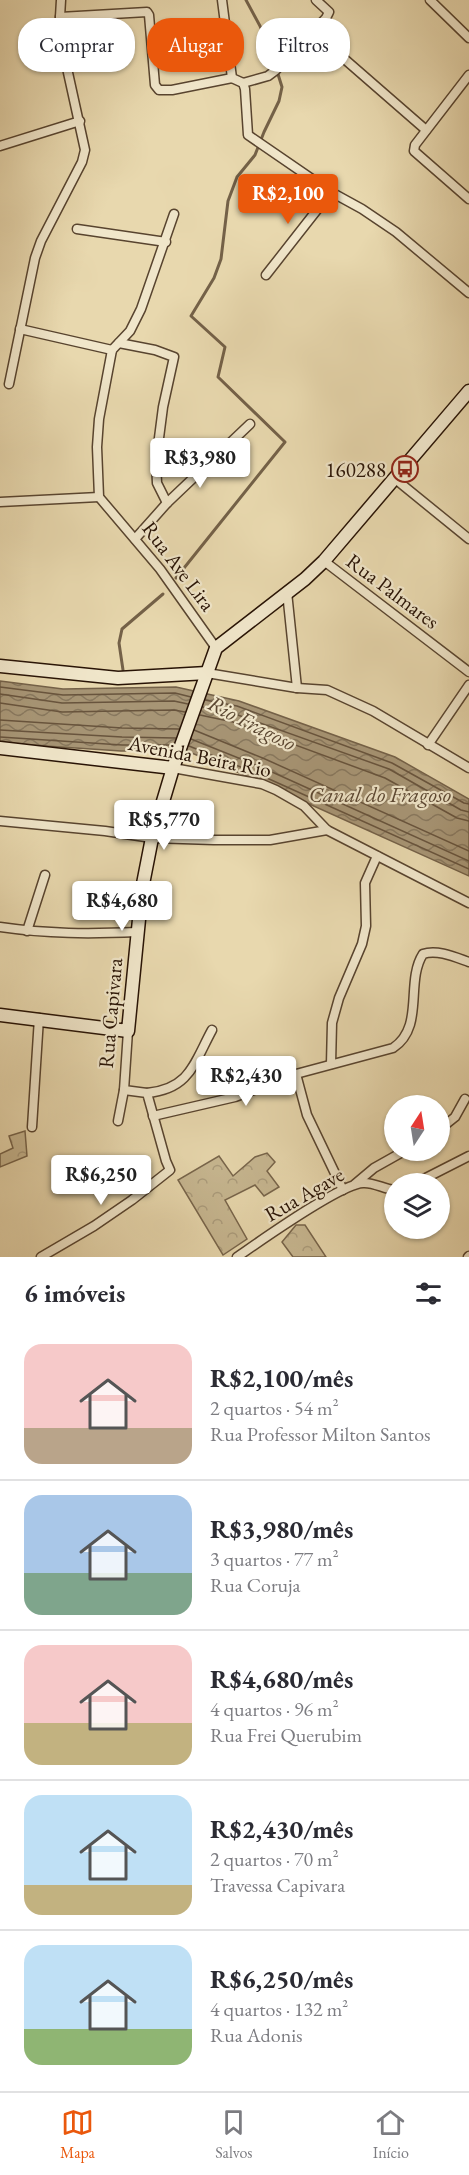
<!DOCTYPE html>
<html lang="pt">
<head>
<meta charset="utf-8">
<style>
  :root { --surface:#fff; --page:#f2f2f3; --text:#2b2b33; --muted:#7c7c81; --line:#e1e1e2; --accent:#ea580c }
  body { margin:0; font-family:"EB Garamond",serif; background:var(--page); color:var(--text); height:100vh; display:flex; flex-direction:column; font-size:22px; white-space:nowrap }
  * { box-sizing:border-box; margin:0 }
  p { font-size:20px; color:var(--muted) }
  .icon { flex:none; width:33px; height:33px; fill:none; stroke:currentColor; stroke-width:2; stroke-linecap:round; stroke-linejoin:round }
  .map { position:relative; height:1257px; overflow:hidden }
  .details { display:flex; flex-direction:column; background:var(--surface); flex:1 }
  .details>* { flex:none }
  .top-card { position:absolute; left:18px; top:18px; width:434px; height:54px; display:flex; gap:12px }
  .needle { width:39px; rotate:12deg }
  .buttons { position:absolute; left:384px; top:1095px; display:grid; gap:12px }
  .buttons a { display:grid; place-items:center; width:66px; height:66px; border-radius:50%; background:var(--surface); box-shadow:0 2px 4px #0004; font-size:30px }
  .price { position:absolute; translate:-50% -51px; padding:0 14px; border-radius:6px; background:#fff; color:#222; font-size:20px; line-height:39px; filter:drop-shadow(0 2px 3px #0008) }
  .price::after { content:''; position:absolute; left:50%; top:36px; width:18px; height:14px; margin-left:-9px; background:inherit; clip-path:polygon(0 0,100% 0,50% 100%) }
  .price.on { background:var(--accent); color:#fff }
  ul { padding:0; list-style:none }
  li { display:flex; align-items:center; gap:18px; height:150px; padding:0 24px }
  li+li { border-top:2px solid var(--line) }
  li span { display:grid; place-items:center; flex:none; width:168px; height:120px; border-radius:18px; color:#555 }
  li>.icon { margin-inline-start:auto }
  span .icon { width:72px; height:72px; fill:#fffc; stroke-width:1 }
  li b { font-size:26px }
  h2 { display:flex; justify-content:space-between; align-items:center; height:72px; padding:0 24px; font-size:26px }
  .tag { padding:0 21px; border-radius:24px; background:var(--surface); box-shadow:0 2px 4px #0004; font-size:21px; line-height:54px }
  .tag.on { background:var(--accent); color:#fff }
  .dock { display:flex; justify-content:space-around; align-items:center; height:84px; border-top:2px solid var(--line); background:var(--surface); font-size:16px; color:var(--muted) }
  .dock a { display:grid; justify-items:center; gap:3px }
  .dock .on { color:var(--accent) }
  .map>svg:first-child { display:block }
  .forest { fill:url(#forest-crowns); stroke:#78654b; stroke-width:1.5 }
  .water { fill:url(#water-waves); stroke:#746148; stroke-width:1.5 }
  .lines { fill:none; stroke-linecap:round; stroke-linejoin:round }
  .shore { stroke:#68543d; stroke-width:1.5 }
  .stream { stroke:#746148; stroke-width:3 }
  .street-casing { stroke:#58442f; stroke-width:11 }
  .secondary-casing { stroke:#281305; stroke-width:15 }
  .street { stroke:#f0e6ca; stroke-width:8 }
  .secondary { stroke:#f0e6ca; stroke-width:12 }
  .labels { text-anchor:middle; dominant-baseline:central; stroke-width:4.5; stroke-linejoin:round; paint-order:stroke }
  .poi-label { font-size:21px; fill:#281305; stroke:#f0e6ca; text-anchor:end }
  .street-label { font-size:21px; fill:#281305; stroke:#f0e6ca }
  .water-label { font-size:22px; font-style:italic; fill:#5b4732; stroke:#f0e6ca }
</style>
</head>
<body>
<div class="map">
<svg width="469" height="1257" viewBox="0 0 469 1257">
  <defs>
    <pattern id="forest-crowns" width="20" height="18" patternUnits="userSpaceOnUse" patternTransform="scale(1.5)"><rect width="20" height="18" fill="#c7b791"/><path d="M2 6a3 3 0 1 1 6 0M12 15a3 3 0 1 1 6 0" fill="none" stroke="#ab9c7c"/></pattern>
    <pattern id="water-waves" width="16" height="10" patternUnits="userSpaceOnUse" patternTransform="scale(1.5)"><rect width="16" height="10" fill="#a79575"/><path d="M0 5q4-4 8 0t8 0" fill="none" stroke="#88785e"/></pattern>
  </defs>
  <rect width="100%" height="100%" fill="#e8d8ae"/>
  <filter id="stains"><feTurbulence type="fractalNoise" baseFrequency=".00333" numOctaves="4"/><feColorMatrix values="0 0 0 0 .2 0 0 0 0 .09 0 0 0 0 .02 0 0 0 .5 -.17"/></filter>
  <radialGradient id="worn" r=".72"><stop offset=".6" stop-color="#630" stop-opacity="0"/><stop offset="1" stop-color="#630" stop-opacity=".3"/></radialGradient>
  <!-- forest -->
  <g class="forest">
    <polygon points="25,1131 27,1156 0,1167 0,1154 13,1148 9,1136"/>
    <polygon points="267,1153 275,1162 267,1171 279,1187 264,1196 255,1185 225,1200 247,1239 223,1255 178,1180 219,1156 233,1176 255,1157"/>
    <polygon points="296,1225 305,1225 326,1257 293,1257 282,1242"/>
  </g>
  <!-- water -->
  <polygon class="water" points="0,681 63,689 176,687 239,701 395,757 469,799 469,876 256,780 187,751 121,751 0,743"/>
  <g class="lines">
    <!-- shore -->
    <g class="shore">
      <polyline points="0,687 63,695 175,693 191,697"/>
      <polyline points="0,694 62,703 174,701 188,704"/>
      <polyline points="205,700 237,706 392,763 464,803 469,804"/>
      <polyline points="0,703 62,712 174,710 185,712"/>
      <polyline points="203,707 235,714 389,769 461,810 469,812"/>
      <polyline points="200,715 233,722 385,778 457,818 469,821"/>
      <polyline points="0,720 122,728 179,729"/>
      <polyline points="0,730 122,737 176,738"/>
      <polyline points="194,730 265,759 469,851"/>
      <polyline points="0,737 122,745 173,745"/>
      <polyline points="191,739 261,767 469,861"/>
      <polyline points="189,746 258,774 469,869"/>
    </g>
    <!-- stream -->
    <g class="stream">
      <polyline points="246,0 260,26 276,67"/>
      <polyline points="176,578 285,442 218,377 225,347 191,316 214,278 221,259 228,201 237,177 255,155 264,132 279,101 282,87 277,71"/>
      <polyline points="123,670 119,643 122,629 163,594"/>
    </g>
    <defs>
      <g id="street">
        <polyline points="222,0 232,78 243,83 245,89 248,135 331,192 362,209 396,232 469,293"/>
        <polyline points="430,0 469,38"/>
        <polyline points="60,17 147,12 149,15 155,85 159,90 172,90 232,78"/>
        <polyline points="341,56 426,130"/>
        <polyline points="469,75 415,145 414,151 469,199"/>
        <polyline points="243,83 268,76 276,70 326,18 329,12 316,0"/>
        <polyline points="0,146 80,121"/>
        <polyline points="174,214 141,309 130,331 112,350 99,419 97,447 99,497 160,569 216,648"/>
        <polyline points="77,229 166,242"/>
        <polyline points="266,275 331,192"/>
        <polyline points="20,329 112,350"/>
        <polyline points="119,343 155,350 174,357 163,407 156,461 157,483 167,503"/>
        <polyline points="9,384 35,258 41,241 82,162 85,150 65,59 60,17 61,0"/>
        <polyline points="394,478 469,539"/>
        <polyline points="0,502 99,497"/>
        <polyline points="135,539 167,503 250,424"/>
        <polyline points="324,561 469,672"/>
        <polyline points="287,592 297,688"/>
        <polyline points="207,673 297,688 327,690 373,711 469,768"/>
        <polyline points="428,745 469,685"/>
        <polyline points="173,768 262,784 276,790 304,806 327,830 469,903"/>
        <polyline points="0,821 105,831 152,838 214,840 270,840 327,830"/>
        <path d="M0,927c48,7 89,7 137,5"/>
        <polyline points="27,931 45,875"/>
        <polyline points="331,1064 332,1023 339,998 362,944 366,926 365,883 377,856"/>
        <polyline points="296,1074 307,1115 343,1190"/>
        <path d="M147,1093c43,-4 47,-30 65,-63"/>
        <path d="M153,1116l82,-19 61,-23 97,-26c32,-21 12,-66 30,-94 14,-5 32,3 46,8"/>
        <polyline points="118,1121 124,1090"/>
        <polyline points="32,1127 39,1018"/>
        <polyline points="440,1129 455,1117 465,1099"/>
        <polyline points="355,1184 374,1168 406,1150"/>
        <polyline points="414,1184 469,1156"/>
        <polyline points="41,1257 94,1226 132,1200 170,1170 166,1161 147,1093 124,1090 128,1031"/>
        <path d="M237,1257c22,-15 103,-73 126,-74 10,-1 21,6 31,7"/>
        <polyline points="468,1257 469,1256"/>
      </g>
      <g id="secondary">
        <polyline points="0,666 118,678 207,673"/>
        <polyline points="0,748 173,768"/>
        <polyline points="0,1015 128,1031 142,889 152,838 173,768 216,648 305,579 324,561 469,391"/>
      </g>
    </defs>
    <!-- street casing -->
    <use href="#street" class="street-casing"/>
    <!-- secondary casing -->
    <use href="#secondary" class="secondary-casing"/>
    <!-- street -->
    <use href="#street" class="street"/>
    <!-- secondary -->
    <use href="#secondary" class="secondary"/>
  </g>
  <!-- icons -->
  <defs>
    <symbol id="bus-ring" viewBox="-11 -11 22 22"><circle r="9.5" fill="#f0e6ca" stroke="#8f2418" stroke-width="1.5"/><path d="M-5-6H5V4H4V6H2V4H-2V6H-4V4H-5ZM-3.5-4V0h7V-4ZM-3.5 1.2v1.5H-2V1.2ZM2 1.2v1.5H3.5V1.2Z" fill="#8f2418"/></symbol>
  </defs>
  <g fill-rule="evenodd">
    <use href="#bus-ring" x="390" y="454" width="30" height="30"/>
  </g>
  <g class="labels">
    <!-- poi labels -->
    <g class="poi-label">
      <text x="386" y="469">160288</text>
    </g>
    <!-- street labels -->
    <g class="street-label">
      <text transform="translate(179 566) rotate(53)">Rua Ave Lira</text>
      <text transform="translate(393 591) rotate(37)">Rua Palmares</text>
      <text transform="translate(200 756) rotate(11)">Avenida Beira Rio</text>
      <text transform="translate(110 1013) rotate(-85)">Rua Capivara</text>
      <text transform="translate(304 1194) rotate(-30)">Rua Agave</text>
    </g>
    <!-- water labels -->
    <g class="water-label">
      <text transform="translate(252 723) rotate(27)">Rio Fragoso</text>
      <text x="380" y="794">Canal do Fragoso</text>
    </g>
  </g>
  <rect width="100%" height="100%" filter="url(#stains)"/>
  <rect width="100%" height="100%" fill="url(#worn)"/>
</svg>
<div class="buttons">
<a><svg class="needle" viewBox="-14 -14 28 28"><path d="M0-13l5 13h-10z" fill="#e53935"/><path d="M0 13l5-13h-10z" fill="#7c7c81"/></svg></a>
<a><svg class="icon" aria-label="layers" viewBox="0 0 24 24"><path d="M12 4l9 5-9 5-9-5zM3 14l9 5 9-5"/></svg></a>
</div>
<b class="price on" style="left:288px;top:225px">R$2,100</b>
<b class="price" style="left:200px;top:489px">R$3,980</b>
<b class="price" style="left:164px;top:851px">R$5,770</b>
<b class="price" style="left:122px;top:932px">R$4,680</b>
<b class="price" style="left:246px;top:1107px">R$2,430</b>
<b class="price" style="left:101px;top:1206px">R$6,250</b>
<div class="top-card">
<a class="tag">Comprar</a>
<a class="tag on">Alugar</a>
<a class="tag">Filtros</a>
</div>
</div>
<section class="details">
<h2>6 imóveis<svg class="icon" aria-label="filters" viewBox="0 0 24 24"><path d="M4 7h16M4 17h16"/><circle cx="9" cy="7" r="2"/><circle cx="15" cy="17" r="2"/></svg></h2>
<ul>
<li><span style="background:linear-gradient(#f6c9c9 70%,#b9a48a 0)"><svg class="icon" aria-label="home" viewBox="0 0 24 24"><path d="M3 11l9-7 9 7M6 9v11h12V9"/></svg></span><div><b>R$2,100/mês</b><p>2 quartos · 54 m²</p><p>Rua Professor Milton Santos</p></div></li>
<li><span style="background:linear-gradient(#a9c7e8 65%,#7fa58c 0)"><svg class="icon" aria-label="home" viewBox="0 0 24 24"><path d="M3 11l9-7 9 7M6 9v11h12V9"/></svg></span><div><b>R$3,980/mês</b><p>3 quartos · 77 m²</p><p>Rua Coruja</p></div></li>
<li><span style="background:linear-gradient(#f6c9c9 65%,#c2b280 0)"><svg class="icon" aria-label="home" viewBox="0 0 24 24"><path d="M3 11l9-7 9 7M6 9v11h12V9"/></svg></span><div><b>R$4,680/mês</b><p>4 quartos · 96 m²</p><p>Rua Frei Querubim</p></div></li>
<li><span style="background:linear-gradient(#bfe0f5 75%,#c2b280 0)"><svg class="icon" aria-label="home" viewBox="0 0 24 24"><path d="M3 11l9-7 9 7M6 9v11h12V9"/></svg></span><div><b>R$2,430/mês</b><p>2 quartos · 70 m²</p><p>Travessa Capivara</p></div></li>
<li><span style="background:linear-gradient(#bfe0f5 70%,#8fb573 0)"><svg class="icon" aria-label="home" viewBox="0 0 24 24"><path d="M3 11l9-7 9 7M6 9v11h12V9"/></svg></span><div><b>R$6,250/mês</b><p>4 quartos · 132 m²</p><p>Rua Adonis</p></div></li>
</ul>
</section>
<nav class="dock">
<a class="on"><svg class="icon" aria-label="map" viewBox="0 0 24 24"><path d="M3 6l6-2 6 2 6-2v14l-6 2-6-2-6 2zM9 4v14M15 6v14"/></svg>Mapa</a>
<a><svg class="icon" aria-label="saved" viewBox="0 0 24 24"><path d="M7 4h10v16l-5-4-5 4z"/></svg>Salvos</a>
<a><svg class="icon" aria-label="home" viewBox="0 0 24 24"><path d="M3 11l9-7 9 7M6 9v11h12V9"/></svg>Início</a>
</nav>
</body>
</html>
